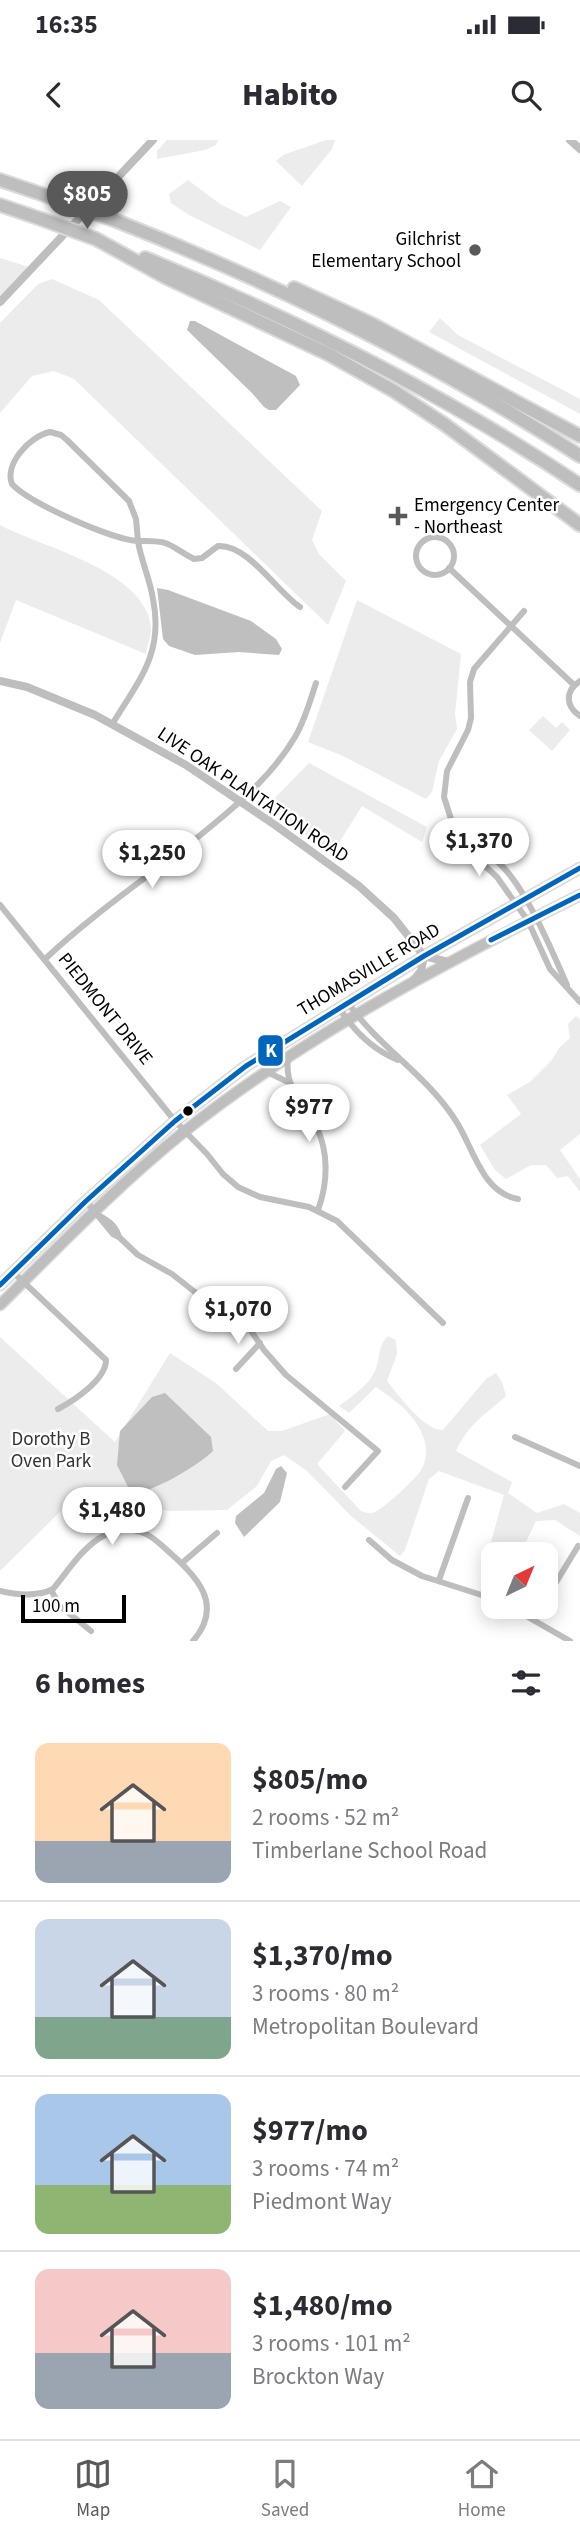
<!DOCTYPE html>
<html lang="en">
<head>
<meta charset="utf-8">
<style>
  :root { --surface:#fff; --page:#f7f7f7; --text:#2b2b33; --muted:#7c7c81; --line:#e1e1e2; --accent:#595959 }
  body { margin:0; font-family:"Source Sans 3",sans-serif; background:var(--page); color:var(--text); height:100vh; display:flex; flex-direction:column; font-size:26px; white-space:nowrap }
  * { box-sizing:border-box; margin:0 }
  p { font-size:23px; color:var(--muted) }
  .icon { flex:none; width:38px; height:38px; fill:none; stroke:currentColor; stroke-width:2; stroke-linecap:round; stroke-linejoin:round }
  .map { position:relative; height:1501px; overflow:hidden }
  .sheet { display:flex; flex-direction:column; background:var(--surface); flex:1 }
  .sheet>* { flex:none }
  .needle { width:46px; rotate:43deg }
  .fabs { position:absolute; left:481px; top:1402px; display:grid; gap:14px }
  .fabs a { display:grid; place-items:center; width:77px; height:77px; border-radius:14px; background:var(--surface); box-shadow:0 4px 18px #0003; font-size:35px }
  .scale { position:absolute; left:21px; bottom:18px; width:105px; box-sizing:border-box; padding-left:7px; border:4px solid #000; border-top:0; font-size:19px; line-height:24px; white-space:nowrap; color:#000; -webkit-text-stroke:5px #fff; paint-order:stroke }
  .price { position:absolute; translate:-50% -60px; padding:0 16px; border-radius:24px; background:#fff; color:#222; font-size:23px; line-height:46px; filter:drop-shadow(0 2px 4px #0008) }
  .price::after { content:''; position:absolute; left:50%; top:42px; width:21px; height:16px; margin-left:-10px; background:inherit; clip-path:polygon(0 0,100% 0,50% 100%) }
  .price.on { background:var(--accent); color:#fff }
  ul { padding:0; list-style:none }
  li { display:flex; align-items:center; gap:21px; height:175px; padding:0 35px }
  li+li { border-top:2px solid var(--line) }
  li span { display:grid; place-items:center; flex:none; width:196px; height:140px; border-radius:14px; color:#555 }
  li>.icon { margin-inline-start:auto }
  span .icon { width:84px; height:84px; fill:#fffc; stroke-width:1 }
  li b { font-size:30px }
  h2 { display:flex; justify-content:space-between; align-items:center; height:84px; padding:0 35px; font-size:30px }
  .status { display:flex; justify-content:space-between; align-items:center; height:49px; padding:0 35px; background:var(--surface); direction:ltr }
  .status svg { height:19px; fill:currentColor }
  header { display:flex; justify-content:space-between; align-items:center; height:91px; padding:0 35px; background:var(--surface); font-size:32px; font-weight:800 }
  .tabs { display:flex; justify-content:space-around; align-items:center; height:98px; border-top:2px solid var(--line); background:var(--surface); font-size:19px; color:var(--muted) }
  .tabs a { display:grid; justify-items:center; gap:4px }
  .tabs .on { color:var(--accent) }
  .map>svg:first-child { display:block }
  .green { fill:#ececec }
  .water { fill:#bfbfbf }
  .lines { fill:none; stroke-linecap:round; stroke-linejoin:round }
  .primary-casing { stroke:#dbdbdb; stroke-width:13 }
  .motorway-casing { stroke:#dbdbdb; stroke-width:16 }
  .minor { stroke:#bebebe; stroke-width:6 }
  .tertiary { stroke:#bebebe; stroke-width:8 }
  .primary { stroke:#bebebe; stroke-width:10 }
  .motorway { stroke:#bebebe; stroke-width:12 }
  .motorway-bridge-casing { stroke:#dbdbdb; stroke-width:16; stroke-linecap:butt }
  .motorway-bridge { stroke:#bebebe; stroke-width:12 }
  .bus-1-casing { stroke:#fff; stroke-width:10 }
  .bus-1 { stroke:#0065bd; stroke-width:5 }
  .poi-dot { fill:#595959; stroke:#fff; stroke-width:2.5 }
  .bus-dot { fill:#000; stroke:#fff; stroke-width:2.5 }
  .labels { text-anchor:middle; dominant-baseline:central; stroke-width:5; stroke-linejoin:round; paint-order:stroke }
  .poi-label { font-size:19px; fill:#000; stroke:#fff; text-anchor:end }
  .street-label { font-size:19px; fill:#000; stroke:#fff }
  .park-label { font-size:19px; fill:#333; stroke:#fff }
  .line-badge { stroke:#fff; stroke-width:2.5 }
  .badge-label { font-size:19px; text-anchor:middle; font-weight:bold; fill:#fff }
</style>
</head>
<body>
<div class="status"><b>16:35</b><svg viewBox="0 0 49 12"><path d="M0 12V9h3v3zM5 12V6h3v6zM10 12V3h3v9zM15 12V0h3v12zM26 1h20v11H26zM47 4h2v5h-2z"/></svg></div>
<header><svg class="icon" aria-label="back" viewBox="0 0 24 24"><path d="M15 5l-7 7 7 7"/></svg>Habito<svg class="icon" aria-label="search" viewBox="0 0 24 24"><circle cx="10" cy="10" r="6"/><path d="M15 15l6 6"/></svg></header>
<div class="map">
<svg width="580" height="1501" viewBox="0 0 580 1501">
  <rect width="100%" height="100%" fill="#fff"/>
  <!-- green -->
  <g class="green">
    <polygon points="167,0 218,0 216,5 205,10 157,19 157,11"/>
    <polygon points="326,0 335,0 332,9 302,46 276,21 283,15"/>
    <polygon points="188,40 220,64 246,77 280,61 291,67 260,110 189,75 171,63 169,54"/>
    <polygon points="0,118 29,127 0,157"/>
    <polygon points="52,139 99,160 322,371 312,400 319,414 346,441 328,485 74,239 54,231 32,236 0,273 0,183 38,144"/>
    <polygon points="440,178 458,195 580,259 580,274 429,192"/>
    <path d="M0,385c43,23 145,45 151,102 1,8 -4,19 -5,27l-130,-54 -16,43z"/>
    <polygon points="357,460 461,514 455,574 457,589 439,621 432,652 426,659 343,616 308,602"/>
    <polygon points="543,576 556,588 562,582 570,590 552,611 529,590"/>
    <polygon points="309,623 427,687 422,702 362,666 332,714 267,666"/>
    <polygon points="576,876 580,880 580,994 560,1010 580,1039 580,1052 568,1036 557,1038 546,1025 531,1025 506,1039 495,1030 480,1005 521,974 507,955 530,942 552,920 559,908 570,898 568,884"/>
    <path d="M388,1196l8,4 1,14 -10,27c11,14 38,50 56,49l43,-51 10,-6 6,9 4,14c-21,19 -37,27 -50,55l56,31 -4,11 29,20 27,-9 16,9v23l-25,-16 -19,1 -16,33h-26l-1,20 -10,-3 21,-76 -65,-24 -10,8 -24,71 -5,6 -49,-40 -44,-45 -23,-16 -13,6 -14,25 -30,24 -58,1 -20,-4 -25,-8 -55,4 -69,68v-234l115,105 55,-89 46,30 52,48h14l48,-17 15,17 -28,33 44,47c3,1 8,3 11,2 8,-1 44,-34 49,-43 6,-9 6,-21 3,-31 -7,-23 -29,-39 -48,-52l-27,26 -10,-7c13,-10 32,-22 37,-38 5,-13 1,-21 12,-32z"/>
  </g>
  <!-- water -->
  <g class="water">
    <polygon points="190,181 195,181 296,236 300,245 276,270 269,270 264,267 252,253 187,190"/>
    <polygon points="157,448 168,450 251,481 276,499 282,509 279,515 239,512 195,515 169,506 163,499"/>
    <path d="M165,1253l46,44 2,14c-14,14 -62,43 -82,42l-14,-28 3,-34 32,-34z"/>
    <polygon points="281,1326 287,1333 280,1362 244,1397 235,1383 236,1376 264,1353 276,1329"/>
  </g>
  <g class="lines">
    <defs>
      <g id="primary">
        <polyline points="0,1145 86,1061 175,981 246,926 424,816 580,728"/>
        <path d="M0,1165c60,-60 119,-121 185,-174 121,-96 258,-167 395,-236"/>
      </g>
      <g id="motorway">
        <polyline points="0,40 59,60"/>
        <polyline points="0,65 41,79"/>
        <path d="M114,80c163,64 319,141 466,236"/>
        <polyline points="96,99 165,137 328,214 394,251 444,284 580,385"/>
        <path d="M145,118c152,62 299,136 435,227"/>
        <polyline points="294,148 372,184 580,296"/>
      </g>
    </defs>
    <!-- primary casing -->
    <use href="#primary" class="primary-casing"/>
    <!-- motorway casing -->
    <use href="#motorway" class="motorway-casing"/>
    <!-- minor -->
    <g class="minor">
      <path d="M50,292l11,3 6,5 62,61 7,18 2,22c-25,-1 -109,-38 -126,-57 -8,-20 18,-48 38,-52z"/>
      <circle cx="435" cy="416" r="19"/>
      <polyline points="449,428 574,545"/>
      <polyline points="524,471 474,529 470,542 471,578 468,590 447,631 444,657 451,679 466,699 472,714 497,737 528,781 550,829 580,862"/>
      <path d="M580,541c-15,10 -15,25 0,35"/>
      <path d="M113,583c26,-43 51,-70 40,-124 -3,-20 -12,-38 -15,-58 34,-1 29,4 56,18l8,-1 16,-12c30,-2 59,46 82,61"/>
      <path d="M466,699c12,8 25,15 35,26 26,25 51,86 66,120"/>
      <polyline points="0,765 175,981 207,1014 223,1034 238,1047 260,1057 309,1067 337,1081 443,1183"/>
      <path d="M45,819c53,-50 114,-89 170,-136 30,-25 60,-52 80,-86 10,-17 15,-36 21,-54"/>
      <path d="M348,863c30,43 77,71 106,115 19,27 27,75 64,81"/>
      <path d="M339,868c15,23 34,42 59,52"/>
      <path d="M288,917c-4,31 14,43 28,69 13,26 12,57 2,84"/>
      <polyline points="267,932 288,942"/>
      <polyline points="86,1061 113,1094 119,1097 138,1115 172,1134 205,1160 227,1167 243,1179 264,1210 286,1235 378,1311 345,1347"/>
      <path d="M100,1076c9,5 16,10 19,21"/>
      <path d="M13,1132l93,88c0,20 -33,41 -48,49"/>
      <polyline points="236,1229 260,1203"/>
      <polyline points="515,1297 580,1326"/>
      <polyline points="369,1400 392,1420 422,1436 494,1459"/>
      <polyline points="182,1423 217,1393"/>
      <polyline points="439,1440 468,1358"/>
      <polyline points="51,1450 60,1466 91,1491"/>
      <path d="M0,1451c16,4 38,6 53,-2 15,-18 30,-43 52,-54 9,-4 22,-7 32,-4 12,2 22,12 31,20 28,25 57,53 25,90"/>
      <polyline points="546,1459 578,1406"/>
      <polyline points="509,1466 570,1501"/>
      <polyline points="534,1480 542,1466"/>
    </g>
    <!-- tertiary -->
    <g class="tertiary">
      <polyline points="570,0 580,9"/>
      <polyline points="0,162 153,0"/>
      <polyline points="0,541 27,547 95,575 186,625 275,685 359,746 394,778 424,816 448,822"/>
      <polyline points="413,841 421,831 424,816"/>
    </g>
    <!-- primary -->
    <use href="#primary" class="primary"/>
    <!-- motorway -->
    <use href="#motorway" class="motorway"/>
    <defs>
      <g id="motorway-bridge">
        <polyline points="59,60 114,80"/>
        <polyline points="41,79 96,99"/>
      </g>
    </defs>
    <!-- motorway-bridge casing -->
    <use href="#motorway-bridge" class="motorway-bridge-casing"/>
    <!-- motorway-bridge -->
    <use href="#motorway-bridge" class="motorway-bridge"/>
    <defs>
      <g id="bus-1">
        <polyline points="491,800 580,755"/>
        <polyline points="0,1145 86,1061 175,981 246,926 424,816 580,728"/>
      </g>
    </defs>
    <!-- bus-1 casing -->
    <use href="#bus-1" class="bus-1-casing"/>
    <!-- bus-1 -->
    <use href="#bus-1" class="bus-1"/>
  </g>
  <!-- markers -->
  <g class="poi-dot">
    <circle cx="475" cy="110" r="7"/>
    <path d="M394.5 365.5h7v7h7v7h-7v7h-7v-7h-7v-7h7z"/>
  </g>
  <circle class="bus-dot" cx="188" cy="971" r="6"/>
  <g class="labels">
    <!-- poi labels -->
    <g class="poi-label">
      <text x="461" y="99">Gilchrist<tspan x="461" dy="22">Elementary School</tspan></text>
      <text x="414" y="365" text-anchor="start">Emergency Center<tspan x="414" dy="22">- Northeast</tspan></text>
    </g>
    <!-- street labels -->
    <g class="street-label">
      <text transform="translate(253 655) rotate(34)">LIVE OAK PLANTATION ROAD</text>
      <text transform="translate(369 830) rotate(-31)">THOMASVILLE ROAD</text>
      <text transform="translate(105 869) rotate(51)">PIEDMONT DRIVE</text>
    </g>
    <!-- park labels -->
    <g class="park-label">
      <text x="51" y="1299">Dorothy B<tspan x="51" dy="22">Oven Park</tspan></text>
    </g>
  </g>
  <rect class="line-badge" x="257" y="894" width="27" height="33" rx="7" fill="#0065bd"/>
  <g class="badge-label">
    <text x="271" y="917">K</text>
  </g>
</svg>
<div class="fabs">
<a><svg class="needle" viewBox="-14 -14 28 28"><path d="M0-13l5 13h-10z" fill="#e53935"/><path d="M0 13l5-13h-10z" fill="#7c7c81"/></svg></a>
</div>
<div class="scale">100 m</div>
<b class="price on" style="left:87px;top:91px">$805</b>
<b class="price" style="left:479px;top:738px">$1,370</b>
<b class="price" style="left:152px;top:750px">$1,250</b>
<b class="price" style="left:309px;top:1004px">$977</b>
<b class="price" style="left:238px;top:1206px">$1,070</b>
<b class="price" style="left:112px;top:1407px">$1,480</b>
</div>
<section class="sheet">
<h2>6 homes<svg class="icon" aria-label="filters" viewBox="0 0 24 24"><path d="M4 7h16M4 17h16"/><circle cx="9" cy="7" r="2"/><circle cx="15" cy="17" r="2"/></svg></h2>
<ul>
<li><span style="background:linear-gradient(#ffd9b3 70%,#9aa5b1 0)"><svg class="icon" aria-label="home" viewBox="0 0 24 24"><path d="M3 11l9-7 9 7M6 9v11h12V9"/></svg></span><div><b>$805/mo</b><p>2 rooms · 52 m²</p><p>Timberlane School Road</p></div></li>
<li><span style="background:linear-gradient(#c9d6e8 70%,#7fa58c 0)"><svg class="icon" aria-label="home" viewBox="0 0 24 24"><path d="M3 11l9-7 9 7M6 9v11h12V9"/></svg></span><div><b>$1,370/mo</b><p>3 rooms · 80 m²</p><p>Metropolitan Boulevard</p></div></li>
<li><span style="background:linear-gradient(#a9c7e8 65%,#8fb573 0)"><svg class="icon" aria-label="home" viewBox="0 0 24 24"><path d="M3 11l9-7 9 7M6 9v11h12V9"/></svg></span><div><b>$977/mo</b><p>3 rooms · 74 m²</p><p>Piedmont Way</p></div></li>
<li><span style="background:linear-gradient(#f6c9c9 60%,#9aa5b1 0)"><svg class="icon" aria-label="home" viewBox="0 0 24 24"><path d="M3 11l9-7 9 7M6 9v11h12V9"/></svg></span><div><b>$1,480/mo</b><p>3 rooms · 101 m²</p><p>Brockton Way</p></div></li>
</ul>
</section>
<nav class="tabs">
<a class="on"><svg class="icon" aria-label="map" viewBox="0 0 24 24"><path d="M3 6l6-2 6 2 6-2v14l-6 2-6-2-6 2zM9 4v14M15 6v14"/></svg>Map</a>
<a><svg class="icon" aria-label="saved" viewBox="0 0 24 24"><path d="M7 4h10v16l-5-4-5 4z"/></svg>Saved</a>
<a><svg class="icon" aria-label="home" viewBox="0 0 24 24"><path d="M3 11l9-7 9 7M6 9v11h12V9"/></svg>Home</a>
</nav>
</body>
</html>
